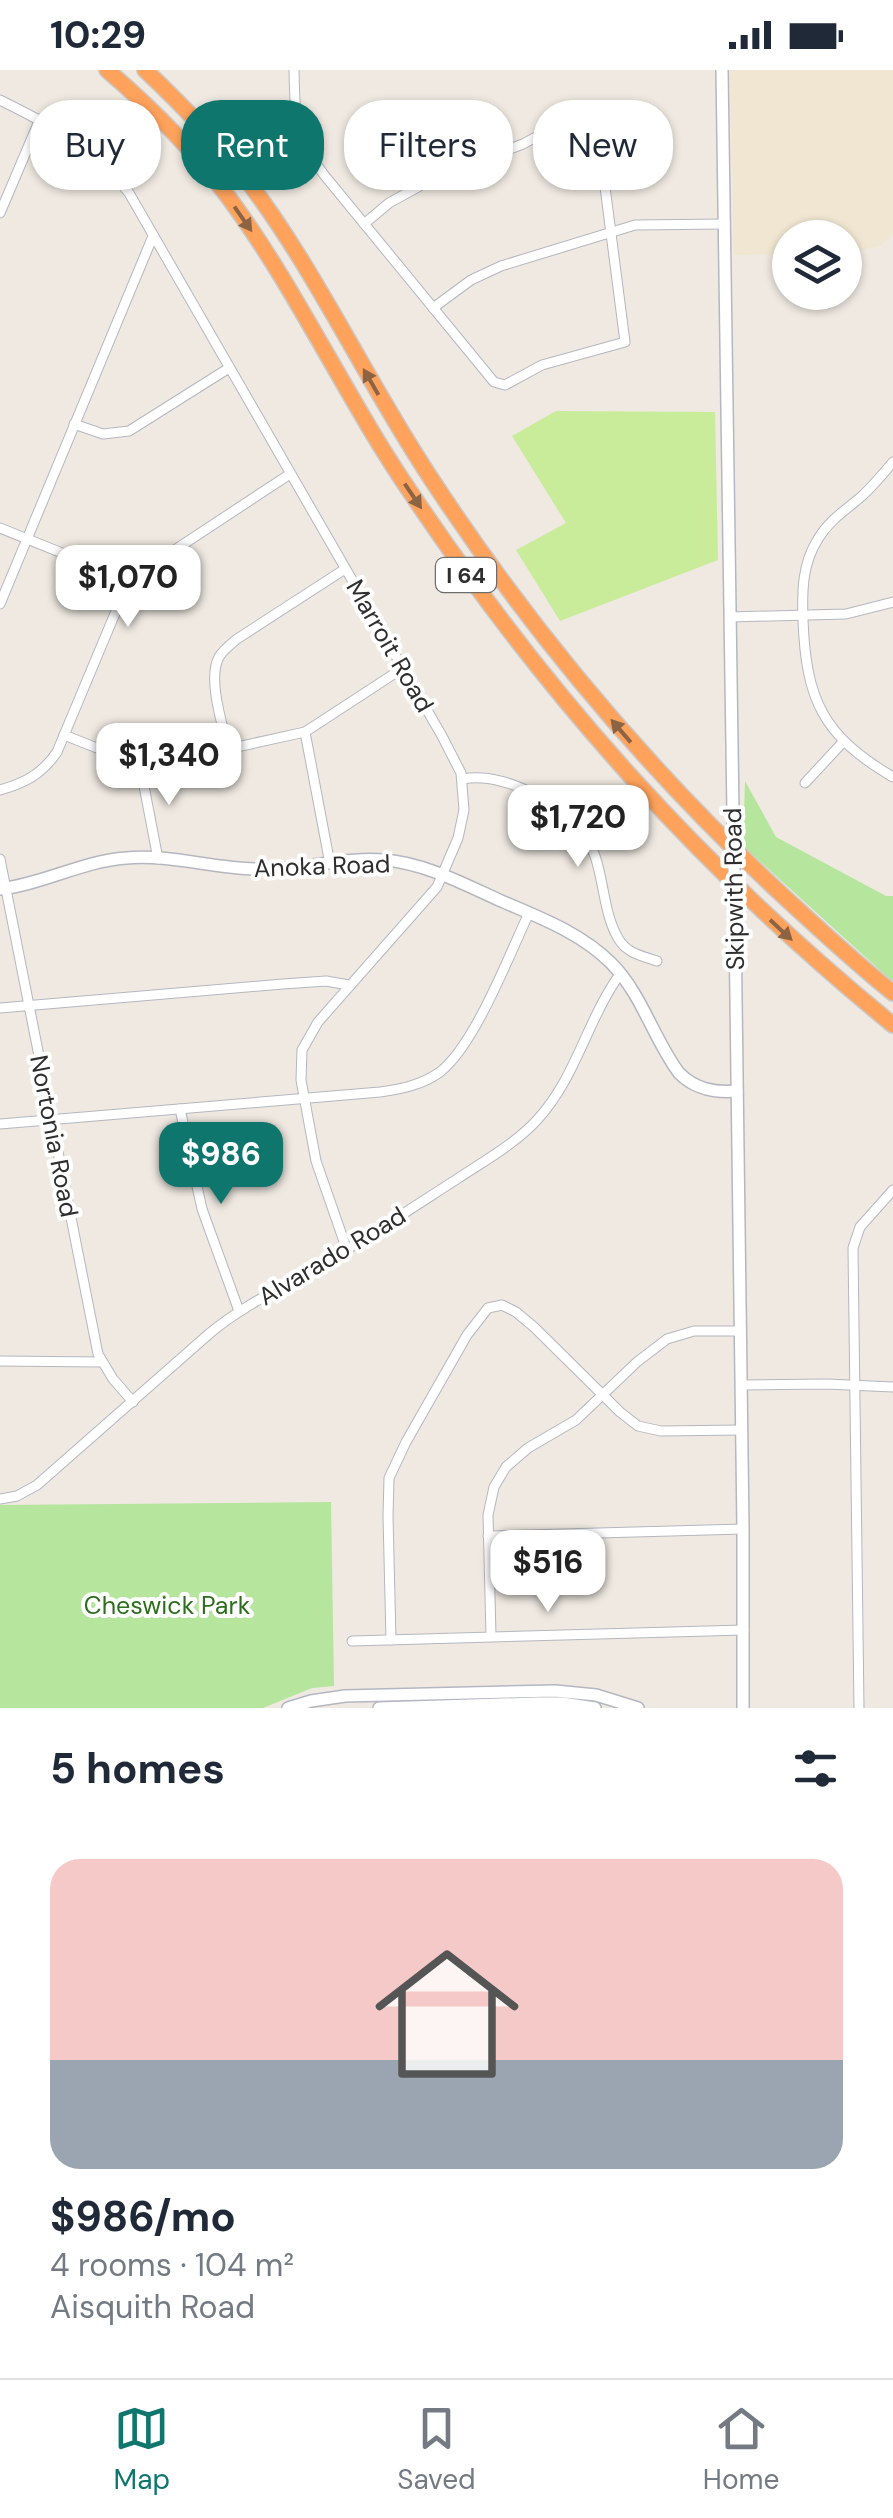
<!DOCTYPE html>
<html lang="en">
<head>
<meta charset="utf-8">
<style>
  :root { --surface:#fff; --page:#f6f6f7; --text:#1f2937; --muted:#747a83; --line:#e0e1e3; --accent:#0f766e }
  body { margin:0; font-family:"DM Sans",sans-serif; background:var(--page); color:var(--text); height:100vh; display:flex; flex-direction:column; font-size:38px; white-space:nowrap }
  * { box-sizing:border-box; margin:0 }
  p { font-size:32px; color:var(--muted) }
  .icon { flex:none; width:55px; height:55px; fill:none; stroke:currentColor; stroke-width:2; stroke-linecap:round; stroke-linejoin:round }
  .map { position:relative; height:1638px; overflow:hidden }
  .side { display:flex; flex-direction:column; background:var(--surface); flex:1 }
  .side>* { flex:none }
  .guide { position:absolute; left:30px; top:30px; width:835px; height:90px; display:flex; gap:20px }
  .buttons { position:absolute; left:772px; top:150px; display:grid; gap:20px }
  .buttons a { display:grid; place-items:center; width:90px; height:90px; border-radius:50%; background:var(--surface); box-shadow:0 2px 8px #0004; font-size:50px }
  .price { position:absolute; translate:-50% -85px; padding:0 22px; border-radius:20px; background:#fff; color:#222; font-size:32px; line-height:65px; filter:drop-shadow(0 2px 5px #0008) }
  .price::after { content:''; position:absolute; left:50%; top:60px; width:30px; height:22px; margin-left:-15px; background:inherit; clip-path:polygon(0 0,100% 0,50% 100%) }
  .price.selected { background:var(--accent); color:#fff }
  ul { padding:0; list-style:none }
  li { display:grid; align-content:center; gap:20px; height:530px; padding:0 50px }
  li span { display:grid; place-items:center; height:310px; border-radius:30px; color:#555 }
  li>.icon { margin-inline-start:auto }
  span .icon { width:180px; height:180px; fill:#fffc; stroke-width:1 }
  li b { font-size:42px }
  h2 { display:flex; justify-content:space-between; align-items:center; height:120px; padding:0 50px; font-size:42px }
  .pill { padding:0 35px; border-radius:40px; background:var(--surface); box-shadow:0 2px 8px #0004; font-size:35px; line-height:90px }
  .pill.selected { background:var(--accent); color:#fff }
  .status { display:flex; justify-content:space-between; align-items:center; height:70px; padding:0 50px; background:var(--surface); direction:ltr }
  .status svg { height:28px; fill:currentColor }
  .tab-bar { display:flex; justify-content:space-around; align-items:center; height:140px; border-top:2px solid var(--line); background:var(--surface); font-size:28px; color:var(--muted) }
  .tab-bar a { display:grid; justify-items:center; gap:5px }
  .tab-bar .selected { color:var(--accent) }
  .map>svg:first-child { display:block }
  .education { fill:#f0e6d1 }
  .green { fill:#b6e59e }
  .pitch { fill:#c9ec9a }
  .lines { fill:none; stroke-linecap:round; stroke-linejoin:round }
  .street-casing { stroke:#b4b7c1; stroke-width:11 }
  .secondary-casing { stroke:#b4b7c1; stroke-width:14 }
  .highway-casing { stroke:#c9c9c9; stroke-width:18 }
  .street { stroke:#fff; stroke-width:9 }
  .secondary { stroke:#fff; stroke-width:11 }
  .highway { stroke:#ffa35c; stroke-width:15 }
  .secondary-bridge-casing { stroke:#b4b7c1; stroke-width:14; stroke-linecap:butt }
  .secondary-bridge { stroke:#fff; stroke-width:11 }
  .oneway { fill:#8c6343 }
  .labels { text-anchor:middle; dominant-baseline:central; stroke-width:8; stroke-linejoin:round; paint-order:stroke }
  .shield { fill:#fff; stroke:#6d6d6d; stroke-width:2.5 }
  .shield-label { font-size:22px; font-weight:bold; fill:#2e2e2e }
  .street-label { font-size:25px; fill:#2e2e2e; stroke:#fff }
  .park-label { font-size:25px; fill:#2c6e1b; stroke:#fff }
</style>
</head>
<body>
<div class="status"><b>10:29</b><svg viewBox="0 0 49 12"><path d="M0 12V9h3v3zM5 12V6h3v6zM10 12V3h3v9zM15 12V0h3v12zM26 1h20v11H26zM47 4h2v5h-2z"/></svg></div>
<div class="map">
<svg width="893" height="1638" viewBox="0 0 893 1638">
  <rect width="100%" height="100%" fill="#efe9e1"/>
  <!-- education -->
  <polygon class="education" points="730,0 893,0 893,165 881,175 854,183 845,183 845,168 790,168 790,184 734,185"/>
  <!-- green -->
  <g class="green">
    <polygon points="745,711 776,767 886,826 893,826 893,912 743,776"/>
    <polygon points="331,1432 334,1616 312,1618 263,1638 0,1638 0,1435"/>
  </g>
  <!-- pitch -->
  <polygon class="pitch" points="556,341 715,342 718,490 560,551 516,480 566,453 512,366"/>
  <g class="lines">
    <defs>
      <g id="street">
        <path d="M294,0c1,48 1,67 31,106l169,206 11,3 37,-20 83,-23 -28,-217 -2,-8 -6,-4 -14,3 -52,28 -87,33 -47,26 -25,21"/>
        <path d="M0,30c52,26 92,45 129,93l313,543 19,37 3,37 -6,28 -21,49 -119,135 -16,28 -1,30 15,81 31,89"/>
        <polyline points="0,143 40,49"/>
        <polyline points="433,238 471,210 501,196 635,155 725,154"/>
        <polyline points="74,354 103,364 129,361 229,298"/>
        <path d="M893,392c-10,12 -20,24 -31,34 -16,14 -33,24 -44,43 -16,25 -16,53 -15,81 3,80 20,116 90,157"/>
        <polyline points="0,458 129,510"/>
        <polyline points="0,534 153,166"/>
        <polyline points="730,547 846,544 893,532"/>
        <polyline points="305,662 330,794"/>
        <polyline points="64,665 140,695 187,688 305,662 403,598"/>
        <path d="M228,679c-5,-23 -21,-70 -9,-92 4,-7 12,-13 18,-18l108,-70"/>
        <polyline points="140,695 158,789"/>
        <path d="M463,709c46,-9 116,33 132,77 9,26 9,58 23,82 8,15 24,18 39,23"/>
        <polyline points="805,713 844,671"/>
        <path d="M0,720c25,-7 42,-16 57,-38l72,-172 161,-106"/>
        <polyline points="0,789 98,1284 113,1309 133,1332"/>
        <polyline points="0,938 283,914 326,911 349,915"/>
        <polyline points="180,1039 202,1139 239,1241"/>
        <path d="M0,1054l380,-32c21,-3 42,-7 60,-20 35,-27 69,-117 89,-159"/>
        <polyline points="0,1291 102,1292"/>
        <polyline points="741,1315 827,1314 893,1317"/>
        <path d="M0,1429l17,-3 20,-11 173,-152c34,-28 73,-46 111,-68 46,-27 91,-57 136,-86 27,-18 58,-35 80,-59 39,-42 50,-100 83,-146"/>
        <polyline points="488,1466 743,1459"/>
        <polyline points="491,1566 488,1445 494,1417 506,1397 528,1378 576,1350 637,1292 667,1269 694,1261 741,1261"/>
        <polyline points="391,1570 388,1446 389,1408 406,1372 467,1265 488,1238 502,1235 516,1242 534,1257 620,1342 638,1356 661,1361 742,1360"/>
        <polyline points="352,1571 744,1560"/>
        <polyline points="859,1638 853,1178 860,1157 893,1120"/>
      </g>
      <g id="secondary">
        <polyline points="722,0 733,743"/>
        <path d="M0,819c43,-5 83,-28 126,-31 42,-4 86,10 129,11 43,2 86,-12 129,-9 40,3 78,23 115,40 39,17 81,32 112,63 31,31 42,75 68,110 16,16 35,20 58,18"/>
        <polyline points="735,853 743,1459 743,1638"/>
        <polyline points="288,1638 311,1631 345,1626 555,1621 596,1625 638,1638"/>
        <polyline points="379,1638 537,1633 562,1633 595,1638"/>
      </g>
      <g id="highway">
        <path d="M107,0c42,36 82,75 116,120 72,95 121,205 188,303 138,206 290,375 482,532"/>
        <path d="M145,0c35,33 68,67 98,105 72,93 122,204 187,302 100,153 216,291 350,416 37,34 73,68 113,100"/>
      </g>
    </defs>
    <!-- street casing -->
    <use href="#street" class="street-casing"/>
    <!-- secondary casing -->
    <use href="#secondary" class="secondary-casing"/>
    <!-- highway casing -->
    <use href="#highway" class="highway-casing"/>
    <!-- street -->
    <use href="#street" class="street"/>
    <!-- secondary -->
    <use href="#secondary" class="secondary"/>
    <!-- highway -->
    <use href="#highway" class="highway"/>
    <defs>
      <polyline id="secondary-bridge" points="733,743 735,853"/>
    </defs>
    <!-- secondary-bridge casing -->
    <use href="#secondary-bridge" class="secondary-bridge-casing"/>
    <!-- secondary-bridge -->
    <use href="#secondary-bridge" class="secondary-bridge"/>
  </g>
  <!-- one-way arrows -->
  <defs><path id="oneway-solid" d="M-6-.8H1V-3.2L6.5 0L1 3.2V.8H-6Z" transform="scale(2.5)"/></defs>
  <g class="oneway">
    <use href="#oneway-solid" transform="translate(243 149) rotate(55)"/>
    <use href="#oneway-solid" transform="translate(371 312) rotate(-120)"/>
    <use href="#oneway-solid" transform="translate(413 426) rotate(56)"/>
    <use href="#oneway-solid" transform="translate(621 661) rotate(-131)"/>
    <use href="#oneway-solid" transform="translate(781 860) rotate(43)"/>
  </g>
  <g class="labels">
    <!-- shield labels -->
    <rect class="shield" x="436" y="488" width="60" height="34" rx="8"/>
    <g class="shield-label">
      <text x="466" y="505">I 64</text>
    </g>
    <!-- street labels -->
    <g class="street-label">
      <text transform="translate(390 576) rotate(60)">Marroit Road</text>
      <text transform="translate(322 796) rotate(-2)">Anoka Road</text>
      <text transform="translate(734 819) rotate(-91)">Skipwith Road</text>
      <text transform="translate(54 1066) rotate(79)">Nortonia Road</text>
      <text transform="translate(332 1186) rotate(-31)">Alvarado Road</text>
    </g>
    <!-- park labels -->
    <g class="park-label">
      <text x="167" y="1535">Cheswick Park</text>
    </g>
  </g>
</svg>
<div class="buttons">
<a><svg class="icon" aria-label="layers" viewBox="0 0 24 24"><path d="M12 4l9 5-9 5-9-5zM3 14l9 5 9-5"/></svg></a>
</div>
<b class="price" style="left:128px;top:560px">$1,070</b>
<b class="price" style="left:169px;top:738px">$1,340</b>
<b class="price" style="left:578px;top:800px">$1,720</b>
<b class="price selected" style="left:221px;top:1137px">$986</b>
<b class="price" style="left:548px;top:1545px">$516</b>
<div class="guide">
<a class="pill">Buy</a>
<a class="pill selected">Rent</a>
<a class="pill">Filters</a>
<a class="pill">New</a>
</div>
</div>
<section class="side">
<h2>5 homes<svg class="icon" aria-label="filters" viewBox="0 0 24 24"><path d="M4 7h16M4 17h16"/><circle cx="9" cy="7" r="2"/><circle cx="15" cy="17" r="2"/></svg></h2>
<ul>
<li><span style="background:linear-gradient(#f6c9c9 65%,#9aa5b1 0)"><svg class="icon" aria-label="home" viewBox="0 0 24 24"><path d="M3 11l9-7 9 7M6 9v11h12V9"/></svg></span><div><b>$986/mo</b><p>4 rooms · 104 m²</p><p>Aisquith Road</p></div></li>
</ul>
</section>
<nav class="tab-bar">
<a class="selected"><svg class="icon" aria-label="map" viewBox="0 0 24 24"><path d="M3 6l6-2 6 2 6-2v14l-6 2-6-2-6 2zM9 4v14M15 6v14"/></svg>Map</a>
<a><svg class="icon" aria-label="saved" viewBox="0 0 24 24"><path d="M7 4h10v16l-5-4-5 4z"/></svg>Saved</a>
<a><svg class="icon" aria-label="home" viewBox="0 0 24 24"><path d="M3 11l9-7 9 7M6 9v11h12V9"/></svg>Home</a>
</nav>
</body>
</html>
